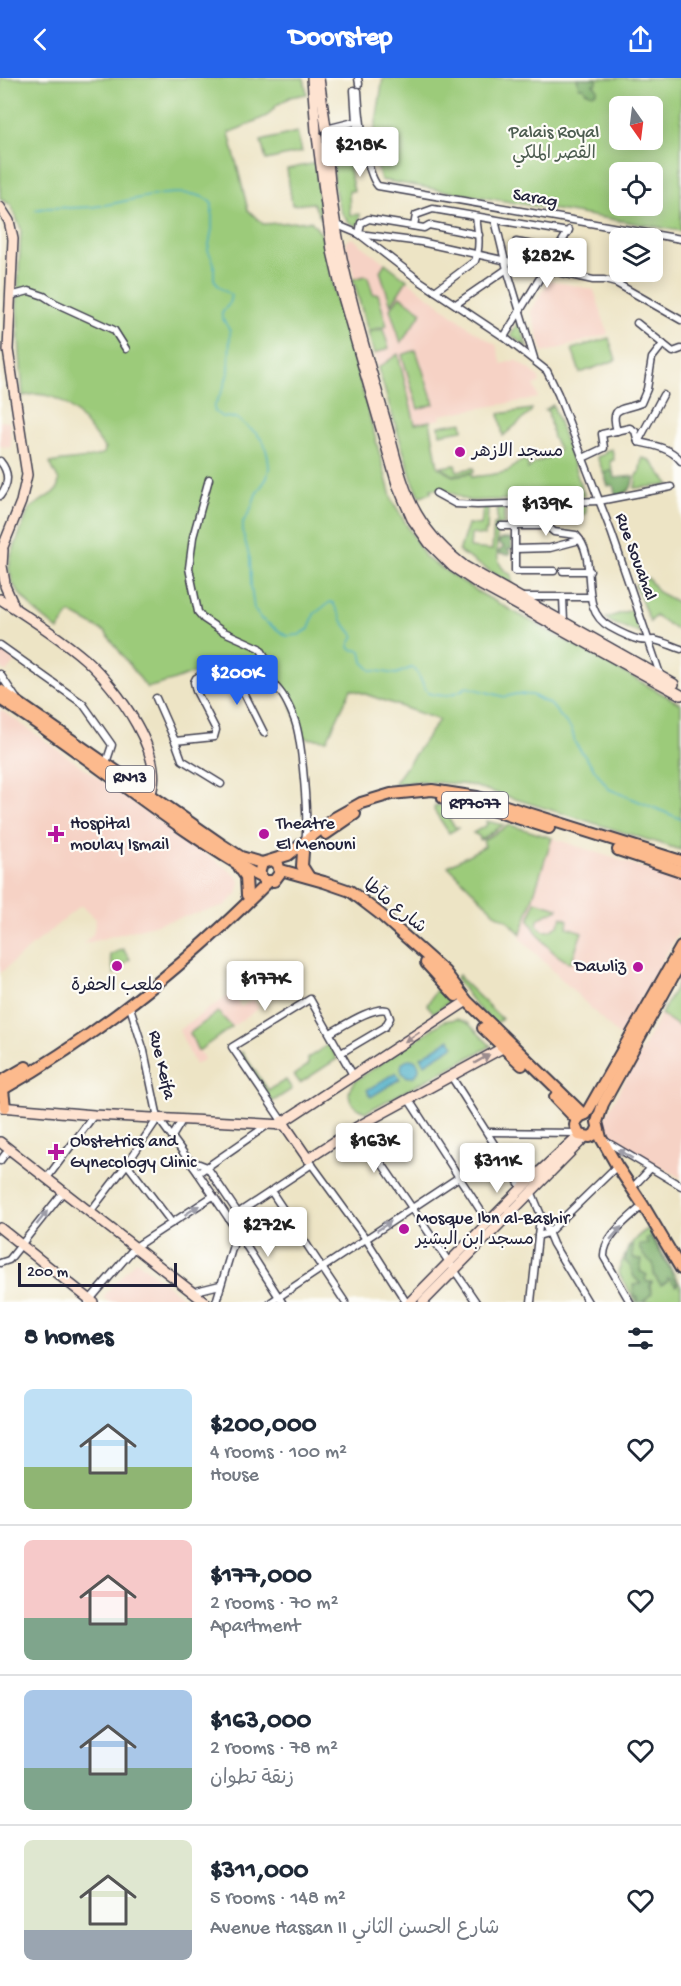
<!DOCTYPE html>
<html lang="en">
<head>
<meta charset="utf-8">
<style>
  :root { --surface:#fff; --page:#f2f2f3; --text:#1f2937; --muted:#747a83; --line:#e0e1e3; --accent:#2563eb }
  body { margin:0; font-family:"Gochi Hand","Playpen Sans Arabic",sans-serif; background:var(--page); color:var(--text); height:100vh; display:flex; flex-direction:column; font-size:22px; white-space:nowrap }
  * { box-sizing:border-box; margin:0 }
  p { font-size:20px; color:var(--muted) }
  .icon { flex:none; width:33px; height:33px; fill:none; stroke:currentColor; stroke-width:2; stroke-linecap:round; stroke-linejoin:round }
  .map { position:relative; height:1224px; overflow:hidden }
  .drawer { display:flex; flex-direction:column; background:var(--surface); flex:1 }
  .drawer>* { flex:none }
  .needle { width:39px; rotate:166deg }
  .controls { position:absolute; left:609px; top:18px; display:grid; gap:12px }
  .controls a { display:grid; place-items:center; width:54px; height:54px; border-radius:9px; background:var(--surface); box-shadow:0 3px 15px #0003; font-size:30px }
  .scale { position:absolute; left:18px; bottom:15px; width:159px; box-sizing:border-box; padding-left:6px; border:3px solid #22223b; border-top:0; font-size:16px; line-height:21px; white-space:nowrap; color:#22223b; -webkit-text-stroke:4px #fdfcf7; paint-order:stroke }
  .price { position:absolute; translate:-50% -51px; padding:0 14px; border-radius:6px; background:#fff; color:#222; font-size:20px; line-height:39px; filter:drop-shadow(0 2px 3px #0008) }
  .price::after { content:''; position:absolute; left:50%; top:36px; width:18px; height:14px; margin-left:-9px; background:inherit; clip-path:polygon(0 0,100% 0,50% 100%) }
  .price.selected { background:var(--accent); color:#fff }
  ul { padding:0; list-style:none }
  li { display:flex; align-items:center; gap:18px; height:150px; padding:0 24px }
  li+li { border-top:2px solid var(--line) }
  li span { display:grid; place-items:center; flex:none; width:168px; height:120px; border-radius:9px; color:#555 }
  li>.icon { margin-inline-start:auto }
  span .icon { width:72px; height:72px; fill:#fffc; stroke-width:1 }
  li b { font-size:26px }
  h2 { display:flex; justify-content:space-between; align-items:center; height:72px; padding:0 24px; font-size:26px }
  header { display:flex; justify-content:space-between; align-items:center; height:78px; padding:0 24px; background:var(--accent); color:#fff; font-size:27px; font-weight:700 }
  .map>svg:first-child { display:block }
  .built { fill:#f6d2c5 }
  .green { fill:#9ccb7a; stroke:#5f765a; stroke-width:1.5; fill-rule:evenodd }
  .forest { fill:#7daf6a; stroke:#506852; stroke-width:1.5 }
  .water { fill:#45abc4; stroke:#346680; stroke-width:1.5 }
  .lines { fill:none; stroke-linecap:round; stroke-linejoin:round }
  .stream { stroke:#45abc4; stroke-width:1.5 }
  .street-casing { stroke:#403f50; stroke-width:9 }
  .secondary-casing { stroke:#403f50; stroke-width:12 }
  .primary-casing { stroke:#403f50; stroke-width:14 }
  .street { stroke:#fff; stroke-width:6 }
  .secondary { stroke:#fee3d1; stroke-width:9 }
  .primary { stroke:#fcba8d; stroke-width:10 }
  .oneway { fill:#9b8c8e }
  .oneway2 { fill:#9c9ca7 }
  .poi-dot { fill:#b5179e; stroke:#fdfcf7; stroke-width:2 }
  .labels { text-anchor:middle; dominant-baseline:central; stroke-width:4.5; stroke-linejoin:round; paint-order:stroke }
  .shield { fill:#fdfcf7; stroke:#646373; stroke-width:1.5 }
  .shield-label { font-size:16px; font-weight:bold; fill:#22223b }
  .park-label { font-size:18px; fill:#4d5d51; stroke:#fdfcf7 }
  .street-label { font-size:18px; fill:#22223b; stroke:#fdfcf7 }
  .poi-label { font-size:18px; fill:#22223b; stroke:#fdfcf7; text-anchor:start }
</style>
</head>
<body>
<header><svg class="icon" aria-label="back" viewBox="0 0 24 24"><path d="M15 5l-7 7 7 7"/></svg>Doorstep<svg class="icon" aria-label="share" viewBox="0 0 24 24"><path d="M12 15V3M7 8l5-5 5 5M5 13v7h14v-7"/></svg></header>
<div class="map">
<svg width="681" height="1224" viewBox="0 0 681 1224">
  <rect width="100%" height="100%" fill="#fdfcf7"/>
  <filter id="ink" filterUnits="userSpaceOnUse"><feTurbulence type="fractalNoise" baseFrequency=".0167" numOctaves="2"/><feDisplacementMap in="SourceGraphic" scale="12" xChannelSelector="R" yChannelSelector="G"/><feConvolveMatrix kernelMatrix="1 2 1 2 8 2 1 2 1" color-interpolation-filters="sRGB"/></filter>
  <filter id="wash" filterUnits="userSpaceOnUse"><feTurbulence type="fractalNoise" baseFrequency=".008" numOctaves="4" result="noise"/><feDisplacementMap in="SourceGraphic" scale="24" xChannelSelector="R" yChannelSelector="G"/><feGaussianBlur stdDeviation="1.35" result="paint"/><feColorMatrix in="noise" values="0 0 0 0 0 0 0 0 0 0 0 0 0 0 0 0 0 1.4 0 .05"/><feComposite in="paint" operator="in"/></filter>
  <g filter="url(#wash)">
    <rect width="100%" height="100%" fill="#ede4c5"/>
    <!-- built -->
    <g class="built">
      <polygon points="352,160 470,250 496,267 502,286 516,282 532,293 539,301 540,305 534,307 538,320 440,337 441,341 415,346 398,277 378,290 345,164"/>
      <polygon points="549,202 594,212 608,256 543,275 531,233"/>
      <polygon points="0,343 10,344 11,370 0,368"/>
      <polygon points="0,571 15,583 6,595 0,587"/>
      <polygon points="0,631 236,797 240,805 237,816 224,828 83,866 93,856 96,841 81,827 0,895"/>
      <polygon points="552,760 681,802 681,850 620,959 520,860"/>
      <polygon points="232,916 241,929 253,921 259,930 232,949 218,934 190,955 204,981 195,987 179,952 207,932"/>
      <polygon points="661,936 681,950 681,1100 615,1064 604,1054 604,1041"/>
      <polygon points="136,1182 189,1224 109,1224 103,1219"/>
    </g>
    <!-- green -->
    <g class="green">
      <path d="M0,0h304l3,16 -17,3 -13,8 -10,11 -38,17 19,77 15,14 48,-3 11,14 15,68 20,67 35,130 34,58 54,35 201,111v146l-211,-65 -48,-4 -28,3 45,-64 -88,-31 -24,51 -26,-2c-3,-13 -11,-43 -20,-52 -14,-12 -39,-20 -56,-25l-53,20 -25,7 -42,-56 -35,-19 -12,17 -23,-19 -16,-18 -6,-9 -4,-15 2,-13 18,-47 28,-19 2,-9 -9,-18c13,-3 46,-4 54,-10l1,-4c-21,-27 -41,-63 -82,-53l-6,-87 4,-80 -10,-24 -11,-6z"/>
      <path d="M383,0h298v153l-300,-51 -9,-32zM620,28h32v34h-32zM620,94h32v34h-32z"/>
      <polygon points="297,54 302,74 266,82 261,63"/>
      <path d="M342,60l12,53h-5l1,24 10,-1 -2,12c-27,-3 -30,-72 -16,-88z"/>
      <polygon points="316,85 321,141 313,125 292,127 287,91"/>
      <polygon points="385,185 407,202 391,227 380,193"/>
      <polygon points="365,198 368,199 373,216 378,216 387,248 368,253 353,201"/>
      <polygon points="400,218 422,234 401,265 390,231"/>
      <polygon points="519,242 527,269 511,257"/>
      <polygon points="383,251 389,270 374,276 368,254"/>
      <polygon points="609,260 616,282 580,295 572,271"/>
      <polygon points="416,272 434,326 418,331 402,277"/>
      <path d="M398,276l17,70 15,-3 8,46 15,9 18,-3 1,4c11,-2 26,-2 36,-6 6,-3 8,-9 16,-11l4,3v6l7,-6 22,-9 2,-6 -6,-10 -5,-27 -3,-1 8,-5 31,90 -3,2 -112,4c-13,-5 -23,-14 -38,-12v4l-11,3 -8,-17 -34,-111z"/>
      <polygon points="532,331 530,335 503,358 499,336"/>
      <polygon points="462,344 463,352 440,356 439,348"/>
      <polygon points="612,371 614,382 610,383 613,394 611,392 604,396 597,379 605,376 605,373"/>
      <polygon points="642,380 650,382 670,407 635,410 637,396 639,396"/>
      <polygon points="455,387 457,393 474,390 474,394 453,397 441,389"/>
      <polygon points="558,428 586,428 586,436 558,437"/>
      <path d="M483,429h5l-1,24h-2v5l-14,-2 -1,14 22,2 2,-26 3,-1v-15h7v16h-6c0,17 -7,43 14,51v10l-53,-33 9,-28 13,1z"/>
      <polygon points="648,500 658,514 681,526 681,554 655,538 650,544 635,507"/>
      <polygon points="631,532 640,555 612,545 606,540"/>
      <polygon points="435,727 455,730 442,738 446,736 454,748 458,750 449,755 434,732"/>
      <polygon points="486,743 504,747 480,762 479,758 473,755 487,747"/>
      <polygon points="510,747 552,760 521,856 507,842 497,837 448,788 485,768 483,762"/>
      <path d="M535,823l23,7 -1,2 -18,8 -2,6c7,14 22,4 25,-7l6,3 -1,7 15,5 -11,31c-20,-8 -31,-25 -42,-43z"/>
      <polygon points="123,871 130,881 114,896 110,877"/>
      <polygon points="459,897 463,903 502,941 495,946 475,927 456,900"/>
      <polygon points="681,900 681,950 661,936"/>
      <polygon points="438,911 449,922 449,924 434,935 427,927 436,912"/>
      <polygon points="218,934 232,949 198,973 190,955"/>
      <path d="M457,941l11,4 23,23 -125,66c-15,-4 -23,-18 -11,-31l89,-60z"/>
      <polygon points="329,966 337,981 300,1005 294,997 308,987 308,980"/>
      <polygon points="242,974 268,1012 286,1002 292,1011 272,1024 240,976"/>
      <path d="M648,1151l33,57v16h-45l-18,-30c7,-18 12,-33 30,-43z"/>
    </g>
    <!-- forest -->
    <g class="forest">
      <polygon points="577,0 597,0 597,5 593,6 597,10 597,14 592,16 585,13 583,9 579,9"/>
      <path d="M611,392l2,2 2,6 18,-2c0,14 -5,17 -17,20l-3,-11 -5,1 -4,-12z"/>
      <polygon points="501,461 511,461 512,471 507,472 510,474 509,477 499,476 499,473 504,469 498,465"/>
      <path d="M650,1158l21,34 1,7 5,3v6l-9,-8 -1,4 -6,3 -7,-10 -1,-12c-6,-2 -15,-12 -13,-19h8l-2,-5z"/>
      <polygon points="631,1167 633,1168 632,1178 637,1182 642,1182 640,1193 647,1197 645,1201 647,1204 652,1204 650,1208 652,1215 643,1224 637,1224 638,1220 634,1218 633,1207 641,1206 634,1199 630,1188 625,1183 628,1170"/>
    </g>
    <!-- water -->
    <g class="water">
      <polygon points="450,961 454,968 425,986 421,979"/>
      <circle cx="410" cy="990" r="9"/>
      <polygon points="396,994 400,1001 371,1019 367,1012"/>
    </g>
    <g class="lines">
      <!-- stream -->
      <path class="stream" d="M35,132c21,-5 42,0 64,-4 26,-3 94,-26 113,-2v25l-4,21 6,13v16l5,8 12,8 -2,9 -7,9v4l8,14 -1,39 -6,19 -9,18 1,5 7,5 14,1 21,16 7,9 4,14 1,11 -2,10 -11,16 -6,17 -7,11v11l7,26 1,27 3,23 7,10 26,17 12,-1 10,-6 5,-15 16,-12 3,1 10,19 11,14 -5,10 1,3 11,2 2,11 8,8 25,4 15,-6 4,1 13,24c15,5 26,2 39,-6l38,10 11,-3 16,1 19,10 21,25 3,13 34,46 72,30"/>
    </g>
  </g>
  <g filter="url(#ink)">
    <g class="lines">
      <defs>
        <g id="street">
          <polyline points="358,0 359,6"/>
          <polyline points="354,12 356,44 362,62"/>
          <path d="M358,13c1,21 7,81 20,95l303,53"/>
          <polyline points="326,51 358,43"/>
          <polyline points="327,57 359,50"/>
          <polyline points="495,142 507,191 534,280"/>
          <polyline points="335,146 359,156 420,203 504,259 547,293 558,316 612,456 661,599"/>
          <polyline points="414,148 416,137 433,131 568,154"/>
          <polyline points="479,157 429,147 424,150 369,141 361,145 359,156 421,164 593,202 604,202 616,205 681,242"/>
          <polyline points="516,164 573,174 581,199"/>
          <path d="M435,213l40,-30c6,-14 3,-30 1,-44"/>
          <polyline points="10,218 29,213 44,218 55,225 114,252 126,271"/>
          <polyline points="456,226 507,191"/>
          <polyline points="637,245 673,274 681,271"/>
          <polyline points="504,259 569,152"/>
          <path d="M617,353c-8,-26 5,-20 24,-28l6,-14 5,-31 11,-14"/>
          <polyline points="638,364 663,317"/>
          <path d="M583,380l21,-10 -2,-14 28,-6 5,3 3,11c15,3 33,6 43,19"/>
          <path d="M0,383c10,12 9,23 0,35"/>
          <polyline points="209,401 193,459 189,490 198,534 204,541 222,553 260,570 267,582 274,607"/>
          <polyline points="436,415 456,426 477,427 599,423 671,409"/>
          <path d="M501,448h46l7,6 22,3c24,24 0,74 34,92 9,5 21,11 30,13 5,1 10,0 14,0 10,2 18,6 27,9"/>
          <polyline points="515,448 515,493 554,493"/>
          <polyline points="515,471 550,470 580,462"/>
          <polyline points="563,493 590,493"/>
          <polyline points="521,519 590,519"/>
          <polyline points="563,519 564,544"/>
          <polyline points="0,567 83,626 112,667 106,685"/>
          <polyline points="231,589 264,655"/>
          <polyline points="0,596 16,620"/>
          <polyline points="239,606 252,596"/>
          <path d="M156,620l19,43 39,-4 2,-7 -20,-39 -2,-9 2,-4c18,-11 33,-12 53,-5 7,3 18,7 25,12 9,8 17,25 21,36 7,20 14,100 10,120"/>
          <polyline points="175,663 182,682 221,706"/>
          <polyline points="129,926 144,973 158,1040 198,1095"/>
          <path d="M330,955c13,-7 43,-27 57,-23l3,8 -5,9 -44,26"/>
          <polyline points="451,998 522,1110"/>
          <polyline points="409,1022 488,1144"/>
          <polyline points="282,1043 232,969 310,921 353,997"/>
          <polyline points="357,1049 476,1224"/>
          <polyline points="487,1054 578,1055"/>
          <polyline points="172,1059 183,1041"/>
          <polyline points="607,1064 681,1108"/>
          <polyline points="189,1082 207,1089 269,1046"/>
          <polyline points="0,1083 9,1071"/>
          <polyline points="310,1084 366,1161 406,1224"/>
          <polyline points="127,1086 172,1145"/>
          <polyline points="47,1100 94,1037"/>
          <polyline points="632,1110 650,1091"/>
          <polyline points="271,1113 345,1224"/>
          <polyline points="531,1113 553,1166 588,1224"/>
          <polyline points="90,1134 127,1086 158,1040"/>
          <polyline points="238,1135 207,1089 198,1095 229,1141 312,1086"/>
          <polyline points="229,1141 282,1224"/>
          <polyline points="538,1158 548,1155 617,1088"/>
          <polyline points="0,1185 9,1182 64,1113"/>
          <polyline points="192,1214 220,1207"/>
          <polyline points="88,1224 135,1169 213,1118"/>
          <polyline points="216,1224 237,1154 238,1135"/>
          <polyline points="271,1224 459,1099"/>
          <polyline points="531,1224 540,1139"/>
          <path d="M630,1224l-26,-45c-1,-21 26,-39 39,-52"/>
        </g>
        <g id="secondary">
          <polyline points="312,0 316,53"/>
          <polyline points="319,0 326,50"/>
          <polyline points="317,58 332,173 341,212 397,406 412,441 429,465 453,489 477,505 681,617"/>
          <path d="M327,58c2,96 30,187 57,279 10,33 16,70 33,99 13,22 30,39 49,53l208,117"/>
          <polyline points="0,129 9,143 13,161 8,272 27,397 21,424 0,476"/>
          <polyline points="3,472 2,488 5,505"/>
          <polyline points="5,508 14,528"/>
          <path d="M0,521c27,17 62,40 86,61 29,26 85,99 62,139"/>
          <polyline points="0,1029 94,1037 285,1047"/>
          <polyline points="282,1043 308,1081 357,1049 508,967"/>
          <polyline points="278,1047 467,923"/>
          <polyline points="0,1064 205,1224"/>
          <polyline points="0,1150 93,1224"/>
          <polyline points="410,1224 522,1110 579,1057"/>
          <polyline points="423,1224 585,1059"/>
        </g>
        <g id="primary">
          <polyline points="0,612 221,766 241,779 262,785"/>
          <path d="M0,621c89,56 168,127 260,178"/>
          <polyline points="443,720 463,723 549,750"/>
          <polyline points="326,756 355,736"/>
          <polyline points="618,772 681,793"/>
          <polyline points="303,774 302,788 309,799"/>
          <polyline points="273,782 278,786 280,795 274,803 265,803 259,796 262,785 288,777 336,739 361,725 391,716 432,712 477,719 681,783"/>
          <polyline points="239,789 246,799 247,817"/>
          <polyline points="281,792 324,804 350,813 380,836 445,894 467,923 584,1037"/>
          <polyline points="681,884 603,1026 597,1044 601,1060 617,1088 643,1127 681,1191"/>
          <polyline points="426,885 456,918"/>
          <polyline points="483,950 522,987"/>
          <polyline points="0,1004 26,989"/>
          <polyline points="3,1012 5,1029"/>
          <path d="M0,1013c99,-56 189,-129 268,-209"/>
          <polyline points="555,1019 577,1042"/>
          <polyline points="586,1036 681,869"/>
          <polyline points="582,1037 577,1042 575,1047 579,1057 590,1059 595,1056 598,1050"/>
        </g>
      </defs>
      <!-- street casing -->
      <use href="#street" class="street-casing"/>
      <!-- secondary casing -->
      <use href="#secondary" class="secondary-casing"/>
      <!-- primary casing -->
      <use href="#primary" class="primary-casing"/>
      <!-- street -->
      <use href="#street" class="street"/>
      <!-- secondary -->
      <use href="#secondary" class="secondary"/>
      <!-- primary -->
      <use href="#primary" class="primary"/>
    </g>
    <!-- one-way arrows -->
    <defs><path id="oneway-solid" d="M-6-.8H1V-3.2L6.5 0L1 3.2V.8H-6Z" transform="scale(1.5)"/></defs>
    <g class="oneway">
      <use href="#oneway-solid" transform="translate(412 959) rotate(147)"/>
      <use href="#oneway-solid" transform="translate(482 981) rotate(-29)"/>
    </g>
    <g class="oneway2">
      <use href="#oneway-solid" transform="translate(625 1076) rotate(-149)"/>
      <use href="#oneway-solid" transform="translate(192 1132) rotate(-33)"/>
      <use href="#oneway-solid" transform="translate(42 1140) rotate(-52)"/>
      <use href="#oneway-solid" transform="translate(384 1148) rotate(-34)"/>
      <use href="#oneway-solid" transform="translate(616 1155) rotate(-49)"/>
    </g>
  </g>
  <!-- markers -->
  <g class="poi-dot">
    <circle cx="460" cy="374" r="6"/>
    <path d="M53 747h6v6h6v6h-6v6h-6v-6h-6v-6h6z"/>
    <circle cx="264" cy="756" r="6"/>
    <circle cx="117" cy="888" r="6"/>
    <circle cx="638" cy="889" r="6"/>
    <path d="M53 1065h6v6h6v6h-6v6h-6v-6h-6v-6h6z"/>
    <circle cx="404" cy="1151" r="6"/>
  </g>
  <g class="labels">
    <!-- shield labels -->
    <g class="shield">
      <rect x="106" y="688" width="48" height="26" rx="4.5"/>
      <rect x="442" y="714" width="66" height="26" rx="4.5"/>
    </g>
    <g class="shield-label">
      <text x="130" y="701">RN13</text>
      <text x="475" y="727">RP7077</text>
    </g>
    <!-- park labels -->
    <g class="park-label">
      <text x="554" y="55">Palais Royal<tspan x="554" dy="21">القصر الملكي</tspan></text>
    </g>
    <!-- street labels -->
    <g class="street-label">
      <text transform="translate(535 121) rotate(10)">Sarag</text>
      <text transform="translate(635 479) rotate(70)">Rue Souahal</text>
      <text transform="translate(394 829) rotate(39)">شارع مآطا</text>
      <text transform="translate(161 987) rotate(77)">Rue Keifa</text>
    </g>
    <!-- poi labels -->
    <g class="poi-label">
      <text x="472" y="374">مسجد الازهر</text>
      <text x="70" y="746">Hospital<tspan x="70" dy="21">moulay Ismail</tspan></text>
      <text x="276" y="746">Theatre<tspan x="276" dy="21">El Menouni</tspan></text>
      <text x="626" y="889" text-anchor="end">Dawliz</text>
      <text x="117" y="908" text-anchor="middle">ملعب الحفرة</text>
      <text x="70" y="1064">Obstetrics and<tspan x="70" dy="21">Gynecology Clinic</tspan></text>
      <text x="416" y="1141">Mosque Ibn al-Bashir<tspan x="416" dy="21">مسجد ابن البشير</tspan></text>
    </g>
  </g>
</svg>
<div class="controls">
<a><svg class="needle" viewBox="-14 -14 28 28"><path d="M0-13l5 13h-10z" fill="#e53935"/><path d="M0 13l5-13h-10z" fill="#747a83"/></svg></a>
<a><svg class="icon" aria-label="locate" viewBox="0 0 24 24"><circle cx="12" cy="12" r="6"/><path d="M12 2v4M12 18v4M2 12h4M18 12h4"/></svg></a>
<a><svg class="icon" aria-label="layers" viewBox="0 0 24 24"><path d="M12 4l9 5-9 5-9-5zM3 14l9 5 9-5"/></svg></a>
</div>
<div class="scale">200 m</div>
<b class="price" style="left:360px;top:100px">$218K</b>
<b class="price" style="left:547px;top:211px">$282K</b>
<b class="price" style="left:546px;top:459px">$139K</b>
<b class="price selected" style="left:237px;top:628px">$200K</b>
<b class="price" style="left:265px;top:934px">$177K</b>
<b class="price" style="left:374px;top:1096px">$163K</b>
<b class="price" style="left:497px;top:1116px">$311K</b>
<b class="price" style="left:268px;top:1180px">$272K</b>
</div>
<section class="drawer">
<h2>8 homes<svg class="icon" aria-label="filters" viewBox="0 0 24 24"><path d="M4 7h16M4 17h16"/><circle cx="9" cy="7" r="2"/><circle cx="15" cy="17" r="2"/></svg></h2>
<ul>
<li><span style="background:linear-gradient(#bfe0f5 65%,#8fb573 0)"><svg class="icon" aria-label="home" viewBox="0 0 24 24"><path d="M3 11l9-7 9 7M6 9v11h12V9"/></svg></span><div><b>$200,000</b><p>4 rooms · 100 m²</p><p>House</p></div><svg class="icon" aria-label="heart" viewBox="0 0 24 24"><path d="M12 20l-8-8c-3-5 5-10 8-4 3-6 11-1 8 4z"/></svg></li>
<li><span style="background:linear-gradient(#f6c9c9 65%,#7fa58c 0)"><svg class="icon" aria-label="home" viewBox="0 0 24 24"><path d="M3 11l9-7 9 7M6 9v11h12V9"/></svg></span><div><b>$177,000</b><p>2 rooms · 70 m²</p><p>Apartment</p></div><svg class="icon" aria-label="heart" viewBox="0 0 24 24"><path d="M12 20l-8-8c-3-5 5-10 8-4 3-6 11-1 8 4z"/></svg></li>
<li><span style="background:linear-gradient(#a9c7e8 65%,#7fa58c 0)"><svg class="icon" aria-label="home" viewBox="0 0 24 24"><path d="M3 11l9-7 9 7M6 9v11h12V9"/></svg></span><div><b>$163,000</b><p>2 rooms · 78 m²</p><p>زنقة تطوان</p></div><svg class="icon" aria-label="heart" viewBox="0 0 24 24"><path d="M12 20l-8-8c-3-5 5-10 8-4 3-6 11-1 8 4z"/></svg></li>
<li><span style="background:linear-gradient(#dfe7d0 75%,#9aa5b1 0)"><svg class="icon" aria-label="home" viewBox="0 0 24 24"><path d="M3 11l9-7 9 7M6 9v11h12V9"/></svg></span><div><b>$311,000</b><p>5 rooms · 148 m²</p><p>Avenue Hassan II شارع الحسن الثاني</p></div><svg class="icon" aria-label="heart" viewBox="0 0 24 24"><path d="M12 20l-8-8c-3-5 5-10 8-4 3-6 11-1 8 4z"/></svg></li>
</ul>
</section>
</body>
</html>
